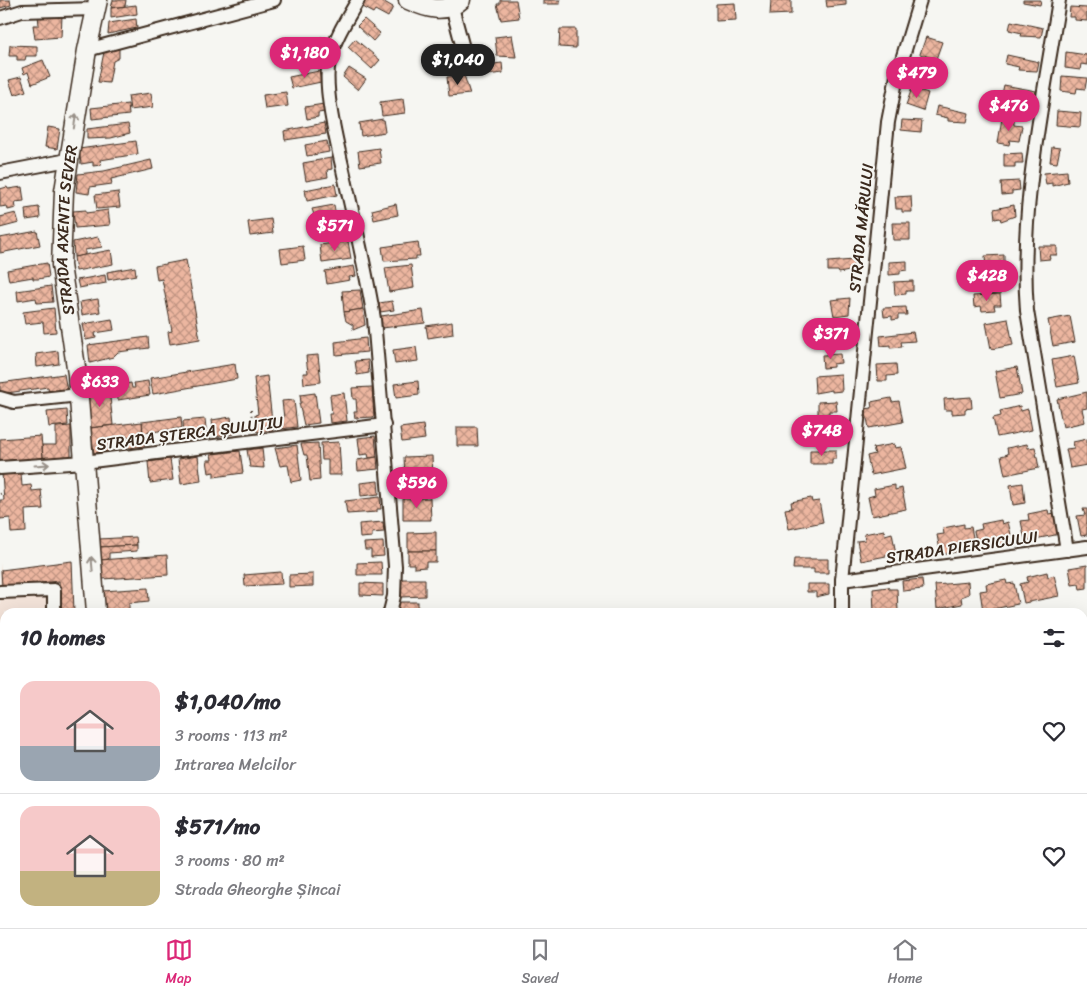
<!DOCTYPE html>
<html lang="en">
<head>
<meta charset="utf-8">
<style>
  :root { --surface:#fff; --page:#f7f7f7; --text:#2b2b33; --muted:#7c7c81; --line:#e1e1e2; --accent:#db2777 }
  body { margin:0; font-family:Sriracha,sans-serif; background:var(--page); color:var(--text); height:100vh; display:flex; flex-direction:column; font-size:19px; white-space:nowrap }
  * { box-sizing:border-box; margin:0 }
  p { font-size:16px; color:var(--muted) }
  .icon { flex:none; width:28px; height:28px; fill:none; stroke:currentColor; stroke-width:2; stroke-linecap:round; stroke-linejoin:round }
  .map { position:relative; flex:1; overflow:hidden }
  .side { position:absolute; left:0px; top:608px; width:1088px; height:321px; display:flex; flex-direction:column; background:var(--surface); border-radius:15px 15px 0 0; box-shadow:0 5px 20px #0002 }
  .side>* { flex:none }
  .price { position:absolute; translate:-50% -42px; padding:0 11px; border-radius:18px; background:var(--accent); color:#fff; font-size:16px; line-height:32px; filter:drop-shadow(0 1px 2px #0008) }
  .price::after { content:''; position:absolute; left:50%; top:30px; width:15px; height:11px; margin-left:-8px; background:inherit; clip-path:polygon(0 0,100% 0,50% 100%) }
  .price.on { background:#222; color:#fff }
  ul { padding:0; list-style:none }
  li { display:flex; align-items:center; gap:15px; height:125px; padding:0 20px }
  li+li { border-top:1px solid var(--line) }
  li span { display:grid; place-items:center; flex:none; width:140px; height:100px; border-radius:15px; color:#555 }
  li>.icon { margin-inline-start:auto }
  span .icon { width:60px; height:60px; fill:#fffc; stroke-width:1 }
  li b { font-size:21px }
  h2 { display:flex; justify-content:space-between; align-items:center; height:60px; padding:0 20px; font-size:21px }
  .dock { display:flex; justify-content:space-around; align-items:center; height:70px; border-top:1px solid var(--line); background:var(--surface); font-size:14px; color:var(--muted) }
  .dock a { display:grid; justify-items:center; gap:2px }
  .dock .on { color:var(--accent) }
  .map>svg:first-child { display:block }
  .built { fill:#f3e3d9 }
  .building { fill:url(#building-cross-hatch); stroke:#3b2a1e }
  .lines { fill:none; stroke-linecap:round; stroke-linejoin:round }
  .street-casing { stroke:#3b2a1e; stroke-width:16 }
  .secondary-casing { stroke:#3b2a1e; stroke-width:21 }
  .path { stroke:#3b2a1e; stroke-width:2; stroke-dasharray:1 4; stroke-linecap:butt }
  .street { stroke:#f6f6f2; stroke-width:12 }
  .secondary { stroke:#f6f6f2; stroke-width:18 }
  .oneway { stroke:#989088 }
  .labels { text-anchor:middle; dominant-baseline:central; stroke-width:4; stroke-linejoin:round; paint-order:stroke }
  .street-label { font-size:16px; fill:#3b2a1e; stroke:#f6f6f2 }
</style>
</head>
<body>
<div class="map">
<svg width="1087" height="928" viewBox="0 0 1087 928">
  <defs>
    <pattern id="building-cross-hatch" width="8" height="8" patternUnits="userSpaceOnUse" patternTransform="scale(1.25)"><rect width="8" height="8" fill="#ecb6a0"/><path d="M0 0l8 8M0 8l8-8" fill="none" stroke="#c09482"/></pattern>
  </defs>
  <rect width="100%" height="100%" fill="#f6f6f2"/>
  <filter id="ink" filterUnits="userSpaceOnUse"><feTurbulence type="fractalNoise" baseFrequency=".02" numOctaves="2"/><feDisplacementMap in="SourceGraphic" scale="10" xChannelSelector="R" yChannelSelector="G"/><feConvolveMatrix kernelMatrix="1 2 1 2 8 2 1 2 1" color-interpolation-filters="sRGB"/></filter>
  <g filter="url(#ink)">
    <!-- built -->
    <polygon class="built" points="0,563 3,587 59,581 60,612 5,612 5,624 0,624"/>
    <!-- building -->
    <g class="building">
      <polygon points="0,0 10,0 11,5 0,8"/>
      <polygon points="113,0 126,0 125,6 111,8"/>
      <polygon points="363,0 381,0 393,7 388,17 375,10 373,13 360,6"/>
      <polygon points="500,0 516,0 519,18 501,20 497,4 500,4"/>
      <rect x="543" y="0" width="17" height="4"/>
      <polygon points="771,0 791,0 791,14 770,15"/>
      <polygon points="826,0 846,0 846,5 827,7"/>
      <polygon points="1023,0 1041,0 1040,5 1023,2"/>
      <polygon points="735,3 736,20 716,21 716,4"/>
      <polygon points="136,5 137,14 111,18 111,8"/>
      <polygon points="1070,7 1087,8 1087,21 1075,20 1075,17 1069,17"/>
      <polygon points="51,14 51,17 62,16 61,37 35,39 33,25 39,25 38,15"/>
      <polygon points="136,19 137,28 108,34 109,23"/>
      <polygon points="364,19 380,33 373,41 357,26"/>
      <polygon points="1011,21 1043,28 1041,37 1021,36 1022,33 1009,30"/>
      <polygon points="560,29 576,29 576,48 559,47"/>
      <polygon points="512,35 516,57 497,56 495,37"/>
      <polygon points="322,37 325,49 303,55 299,44"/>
      <polygon points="926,37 942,42 936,59 920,54"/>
      <polygon points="355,39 380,60 372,69 348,47"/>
      <polygon points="10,45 37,46 37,56 26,56 25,60 17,60 17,56 9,56"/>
      <polygon points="119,48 119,58 113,61 109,83 98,82 104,52"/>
      <polygon points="1066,52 1087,55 1087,65 1081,64 1080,70 1065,68"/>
      <polygon points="1007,55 1039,62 1037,71 1018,70 1019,67 1005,64"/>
      <polygon points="43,60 50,77 32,84 28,72 24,74 22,68"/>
      <polygon points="502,63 503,73 478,76 477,66"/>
      <polygon points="916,64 932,69 926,86 910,81"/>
      <polygon points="349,68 366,79 358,90 343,77"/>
      <polygon points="319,71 321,82 292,88 289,77"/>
      <polygon points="464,75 470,94 449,96 447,77"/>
      <polygon points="1062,76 1087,78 1085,89 1077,88 1076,93 1061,91"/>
      <polygon points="21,77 26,91 14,95 9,80"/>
      <polygon points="1004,85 1036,91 1034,101 1015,100 1015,97 1002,94"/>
      <polygon points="912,88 928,93 923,111 906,105"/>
      <polygon points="286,92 288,106 265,109 263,95"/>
      <polygon points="151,93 153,107 130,110 128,96"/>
      <polygon points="403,99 405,113 382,116 380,102"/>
      <polygon points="128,104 129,115 92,119 91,108"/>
      <polygon points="324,104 325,112 318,113 318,117 307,119 305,107"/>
      <polygon points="937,106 969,113 967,122 948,121 948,118 935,115"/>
      <polygon points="1057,111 1081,113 1080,127 1056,125"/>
      <polygon points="1002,118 1014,120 1014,125 1022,126 1019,141 1010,140 1009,145 998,143"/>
      <polygon points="383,119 385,132 361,136 359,123"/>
      <polygon points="902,120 922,121 921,132 901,130"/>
      <polygon points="324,123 326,134 285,140 284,131"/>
      <polygon points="128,124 130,133 111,138 87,139 87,129"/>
      <polygon points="48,127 60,129 57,149 45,147"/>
      <polygon points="136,141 138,154 100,160 101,165 93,166 93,162 81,164 79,149"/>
      <polygon points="327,141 329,152 307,156 305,145"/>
      <polygon points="1052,147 1060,148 1057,163 1050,162"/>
      <polygon points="379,148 381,163 360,166 358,151"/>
      <polygon points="1022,153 1023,163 1015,163 1015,167 1004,167 1004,154"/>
      <polygon points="331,158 332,169 327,170 328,177 306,181 303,163"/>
      <polygon points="151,160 153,169 111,179 112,184 90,187 89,194 76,192 78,174 104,171"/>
      <polygon points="1067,171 1068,182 1052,186 1052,183 1046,184 1044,173"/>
      <polygon points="1019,181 1020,190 1012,191 1012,194 1002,195 1001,182"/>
      <polygon points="335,184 337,195 307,201 305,190"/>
      <polygon points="7,187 8,189 22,187 24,201 15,202 16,208 8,210 7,206 0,207 0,189"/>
      <polygon points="118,192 120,207 97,209 95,195"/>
      <polygon points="911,196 912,212 902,212 902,209 896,209 895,197"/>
      <polygon points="396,204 398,215 374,220 372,210"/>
      <polygon points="334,205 337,223 319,229 312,209"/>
      <polygon points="1014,205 1015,216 1001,221 1000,218 995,219 994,209"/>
      <polygon points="39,207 40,218 26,220 25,209"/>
      <polygon points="86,210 86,213 108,210 110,225 75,228 73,211"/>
      <polygon points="16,213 19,223 0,228 0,217"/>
      <polygon points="271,219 273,233 250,236 248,222"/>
      <polygon points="892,223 910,223 910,240 893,240"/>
      <polygon points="37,231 40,245 0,253 0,238"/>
      <polygon points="98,237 102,247 85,250 85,255 74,257 73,242"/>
      <polygon points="348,241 351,259 322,263 320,245"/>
      <polygon points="418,242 420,256 416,256 416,259 384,261 382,247"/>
      <polygon points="303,246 305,260 282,263 280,249"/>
      <polygon points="1038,246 1057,246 1057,255 1049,255 1050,259 1039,260"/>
      <polygon points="111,250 113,264 76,271 74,257"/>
      <polygon points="1004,255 1004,265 996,265 997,269 986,269 985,256"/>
      <polygon points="186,260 200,339 170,344 168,332 172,331 162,279 157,280 155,266"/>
      <polygon points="854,260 854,270 839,273 838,271 828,271 828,262"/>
      <polygon points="907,261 907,270 900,271 900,274 889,275 889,262"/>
      <polygon points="47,263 49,277 38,279 33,279 33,277 9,281 7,270"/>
      <polygon points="411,265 414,288 389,292 385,268"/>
      <polygon points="354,266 356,276 349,277 350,280 327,284 325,271"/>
      <polygon points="135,267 136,275 108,280 107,272"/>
      <polygon points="105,275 106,283 79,288 77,280"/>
      <polygon points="913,281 913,291 906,291 906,294 895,295 894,282"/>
      <polygon points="51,286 53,302 37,303 36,298 18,301 17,291"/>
      <polygon points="360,290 363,309 344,312 342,291"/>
      <polygon points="1000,294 1001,305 994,305 995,310 982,311 981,306 974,307 973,296"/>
      <polygon points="850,298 849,314 834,316 831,300"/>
      <polygon points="98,299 100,312 82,315 80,302"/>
      <polygon points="392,301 394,310 380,312 379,303"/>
      <polygon points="906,307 907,315 898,315 898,319 892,320 892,316 884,317 883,308"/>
      <polygon points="54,308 56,332 44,333 43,322 25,324 23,312"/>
      <polygon points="363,309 365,325 353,330 353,325 346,321 344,312"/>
      <polygon points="423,310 425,323 382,328 381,316"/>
      <polygon points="1070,316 1075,342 1053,346 1048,320"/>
      <polygon points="112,319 114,330 95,333 96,338 86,340 83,324"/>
      <polygon points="1008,319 1013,345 991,349 986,323"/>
      <polygon points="452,322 453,334 428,338 426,326"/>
      <polygon points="850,327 851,336 843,337 843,340 833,341 832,328"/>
      <polygon points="913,332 915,341 901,342 902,347 890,348 890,345 881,346 880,336"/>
      <polygon points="148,337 149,348 118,352 113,357 90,363 88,345"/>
      <polygon points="366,338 367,352 336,355 335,342"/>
      <polygon points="416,347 418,361 395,364 393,350"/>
      <polygon points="58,351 59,364 37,367 36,354"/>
      <polygon points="840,354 841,363 833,364 833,367 823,368 822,355"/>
      <polygon points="318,355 321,382 304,384 303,373 308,373 306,356"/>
      <polygon points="1074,356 1079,383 1057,387 1052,360"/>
      <polygon points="368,360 369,373 357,375 355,361"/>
      <polygon points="235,364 237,379 153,394 150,378"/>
      <polygon points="896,364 897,375 887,376 887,381 878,381 877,365"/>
      <polygon points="1017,367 1022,394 1000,398 995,371"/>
      <polygon points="64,374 67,391 49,393 48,387 0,394 0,383"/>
      <polygon points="841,374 842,391 832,392 832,390 815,393 814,376"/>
      <polygon points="267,376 273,430 257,432 255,415 258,414 254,378"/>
      <polygon points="148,381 150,395 118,400 116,386 131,383 132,388 135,388 134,383"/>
      <polygon points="418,381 419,395 396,398 394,384"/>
      <polygon points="372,387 374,417 355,418 354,412 357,412 356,399 353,399 352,388"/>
      <polygon points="109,388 113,425 90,428 87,390"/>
      <polygon points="1087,392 1087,408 1082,409 1085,422 1063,427 1057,399"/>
      <polygon points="315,393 319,423 304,425 299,403 301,403 300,395"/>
      <polygon points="344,393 347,421 330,423 329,414 332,414 330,395"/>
      <polygon points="971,397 972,408 965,409 965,413 952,414 952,410 945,410 944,399"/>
      <polygon points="891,398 892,402 899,401 903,422 869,428 865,409 872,408 871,402"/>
      <polygon points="294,400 297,427 280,429 279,418 284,418 282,401"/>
      <polygon points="836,401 837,411 829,411 829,414 818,415 818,402"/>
      <polygon points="1020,406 1021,411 1028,409 1032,430 997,437 993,418 1001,416 1000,411"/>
      <polygon points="67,410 68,425 49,427 47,412"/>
      <polygon points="181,417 182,428 143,433 142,422"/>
      <polygon points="231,417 233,434 214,437 212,420"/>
      <polygon points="205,419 207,438 184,440 183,421"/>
      <polygon points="142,422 143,435 108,439 109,451 94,453 90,428"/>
      <polygon points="423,425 425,439 402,442 400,428"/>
      <polygon points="71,426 71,457 43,458 42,445 56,445 56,427"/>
      <polygon points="457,427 477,427 478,446 457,446"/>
      <polygon points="41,436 43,458 0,461 0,439"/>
      <polygon points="375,436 377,457 369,458 368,454 360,455 358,438"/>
      <polygon points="143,437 145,446 128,448 127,439"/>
      <polygon points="1087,439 1087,465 1070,468 1066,449 1074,448 1073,442"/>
      <polygon points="339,442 341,475 328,475 328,460 322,460 321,443"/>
      <polygon points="318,443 320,480 310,481 307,455 304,455 301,444"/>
      <polygon points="894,444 895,448 901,447 906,468 871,475 867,456 875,454 873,448"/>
      <polygon points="1027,444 1028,448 1035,447 1039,468 1005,475 1001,456 1008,454 1007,448"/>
      <polygon points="297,445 301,480 291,482 288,465 280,466 275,448"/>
      <polygon points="262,448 264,468 250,467 247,450"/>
      <polygon points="810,450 836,450 836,459 832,459 832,464 810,464"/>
      <polygon points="240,451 243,473 214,477 214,472 209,473 207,460 212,460 211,454"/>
      <polygon points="198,456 201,481 181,484 178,459"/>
      <polygon points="432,456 433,477 405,478 404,457"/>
      <polygon points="377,457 378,469 358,471 357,460"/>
      <polygon points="170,459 173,480 150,483 148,462"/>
      <polygon points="21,473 22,486 31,485 32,491 41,490 43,509 25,510 26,532 11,533 10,518 0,519 0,500 4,500 2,474"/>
      <polygon points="378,481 379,494 361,496 360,483"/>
      <polygon points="1023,483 1025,503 1013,505 1010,485"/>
      <polygon points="895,485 895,490 902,488 906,509 872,516 868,497 875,495 874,489"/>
      <polygon points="380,497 381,509 377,509 377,512 347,514 345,501"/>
      <polygon points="430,498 431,520 403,520 403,499"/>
      <polygon points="811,498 812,502 819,501 823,522 789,529 785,509 792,508 791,502"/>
      <polygon points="1083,509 1087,509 1087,535 1081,536 1077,516 1085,515"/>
      <polygon points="1048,510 1049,514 1056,513 1060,534 1025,541 1021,521 1029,520 1028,514"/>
      <polygon points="1001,520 1002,524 1008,522 1013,543 978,550 974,531 982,529 981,524"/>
      <polygon points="383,522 384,532 372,533 372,537 360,538 359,524"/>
      <polygon points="964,524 964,528 971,527 975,548 941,555 937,535 944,534 943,528"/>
      <polygon points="884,530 885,535 892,533 896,554 861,561 857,541 865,540 864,534"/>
      <polygon points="436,532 436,551 408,551 408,533"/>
      <polygon points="136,537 137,545 99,547 99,539"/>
      <polygon points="383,542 384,556 371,557 371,550 365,550 364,543"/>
      <polygon points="137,545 137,551 109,553 109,559 100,560 99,547"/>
      <polygon points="408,551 436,551 436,562 426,562 426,567 414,568 414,564 408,564"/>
      <polygon points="167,555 168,575 102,579 100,560"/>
      <polygon points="794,559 828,559 828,573 814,573 814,569 793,569"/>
      <polygon points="72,561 74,612 60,612 59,581 2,587 1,570"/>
      <polygon points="381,562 382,575 357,575 357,563"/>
      <polygon points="1087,565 1087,588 1080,589 1079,584 1072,585 1069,568"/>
      <polygon points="281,572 282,584 245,586 244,575"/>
      <polygon points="1047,572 1048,577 1054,575 1059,596 1024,603 1020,584 1028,582 1027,577"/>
      <polygon points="313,574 313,586 289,587 289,575"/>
      <polygon points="401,579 425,579 425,596 401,597"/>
      <polygon points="922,579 923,589 903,591 902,581"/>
      <polygon points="1006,580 1007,584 1014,583 1018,604 983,611 980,591 987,590 986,584"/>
      <polygon points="968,582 969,594 961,597 962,604 937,609 935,585"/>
      <polygon points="360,583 383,584 383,596 360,595"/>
      <polygon points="807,584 829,584 829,594 816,597 816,592 807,592"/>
      <polygon points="888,587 889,589 897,589 898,611 874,612 873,589"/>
      <polygon points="148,588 149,601 129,603 129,612 105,612 103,591"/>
      <rect x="395" y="602" width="23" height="10"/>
      <rect x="0" y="624" width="5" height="19"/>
      <polygon points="1087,642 1087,662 1086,663 1082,643"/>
      <rect x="0" y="658" width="5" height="24"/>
      <polygon points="0,813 5,814 5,829 0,828"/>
      <polygon points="127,924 151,924 144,928 130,928"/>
      <polygon points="190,924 230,924 217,928 191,928"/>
      <polygon points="382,924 397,924 395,928 385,928 381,926"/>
    </g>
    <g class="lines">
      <defs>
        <g id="street">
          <path d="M358,0c-11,19 -24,39 -29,61 -6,27 8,82 14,109 11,50 23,99 31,149l21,247 -1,30 -4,16"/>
          <path d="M1059,0c-16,103 -40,207 -32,311l40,239"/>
          <polyline points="452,7 467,63"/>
          <polyline points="0,18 22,11 96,9"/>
          <polyline points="87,50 274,0"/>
          <polyline points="0,173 68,160"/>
          <polyline points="0,398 14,402 79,395"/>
          <polyline points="0,468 84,462 384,425"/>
          <polyline points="842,580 1087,547"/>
          <polyline points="0,592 54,590 54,612"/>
          <polyline points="842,612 842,580 888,122 897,76 920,0"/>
          <polyline points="0,649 5,649"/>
          <polyline points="0,731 5,731"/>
          <polyline points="182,924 184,928"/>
          <polyline points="323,924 323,928"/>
          <polyline points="455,924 458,928"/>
          <polyline points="532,924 533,928"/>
          <polyline points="13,928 15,924"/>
          <polyline points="406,928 408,924"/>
          <polyline points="559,928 560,924"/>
          <polyline points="877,928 878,924"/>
        </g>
        <g id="secondary">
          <path d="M408,0c18,8 37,15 53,0"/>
          <path id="s1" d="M96,612l-19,-238 -16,-109 3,-74 23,-141 11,-50"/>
          <polyline points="0,841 5,842"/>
        </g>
      </defs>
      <!-- street casing -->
      <use href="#street" class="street-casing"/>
      <!-- secondary casing -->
      <use href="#secondary" class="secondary-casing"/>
      <!-- path -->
      <g class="path">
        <polyline points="251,410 253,429"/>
        <polyline points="0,494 2,493"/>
      </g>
      <!-- street -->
      <use href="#street" class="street"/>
      <!-- secondary -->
      <use href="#secondary" class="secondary"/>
    </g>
    <!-- one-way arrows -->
    <defs><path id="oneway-shaft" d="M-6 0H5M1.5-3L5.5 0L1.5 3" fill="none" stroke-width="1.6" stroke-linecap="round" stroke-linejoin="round" transform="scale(1.25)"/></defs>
    <g class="oneway">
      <use href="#oneway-shaft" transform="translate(75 121) rotate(-81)"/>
      <use href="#oneway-shaft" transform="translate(42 465) rotate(-4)"/>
      <use href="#oneway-shaft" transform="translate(92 564) rotate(-95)"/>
    </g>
  </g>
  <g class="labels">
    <!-- street labels -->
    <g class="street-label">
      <text transform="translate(861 228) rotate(-84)">STRADA MĂRULUI</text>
      <text stroke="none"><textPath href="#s1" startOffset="384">STRADA AXENTE SEVER</textPath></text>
      <text transform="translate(190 433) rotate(-7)">STRADA ȘTERCA ȘULUȚIU</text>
      <text transform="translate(962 547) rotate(-8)">STRADA PIERSICULUI</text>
    </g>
  </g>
</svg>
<b class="price" style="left:305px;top:79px">$1,180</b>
<b class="price on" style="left:458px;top:86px">$1,040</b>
<b class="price" style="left:917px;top:99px">$479</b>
<b class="price" style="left:1009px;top:132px">$476</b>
<b class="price" style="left:335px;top:252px">$571</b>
<b class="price" style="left:987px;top:302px">$428</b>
<b class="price" style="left:831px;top:360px">$371</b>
<b class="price" style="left:100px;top:408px">$633</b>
<b class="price" style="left:822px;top:457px">$748</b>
<b class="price" style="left:417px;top:509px">$596</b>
<section class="side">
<h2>10 homes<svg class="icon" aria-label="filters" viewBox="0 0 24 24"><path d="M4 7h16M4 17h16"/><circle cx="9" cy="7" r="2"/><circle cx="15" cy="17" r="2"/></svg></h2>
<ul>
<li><span style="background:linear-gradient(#f6c9c9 65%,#9aa5b1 0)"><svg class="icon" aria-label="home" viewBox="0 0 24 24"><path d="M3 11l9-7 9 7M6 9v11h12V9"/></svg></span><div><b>$1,040/mo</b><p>3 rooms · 113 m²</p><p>Intrarea Melcilor</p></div><svg class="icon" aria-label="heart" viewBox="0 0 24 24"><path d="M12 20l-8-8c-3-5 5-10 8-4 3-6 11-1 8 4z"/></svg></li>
<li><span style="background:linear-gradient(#f6c9c9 65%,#c2b280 0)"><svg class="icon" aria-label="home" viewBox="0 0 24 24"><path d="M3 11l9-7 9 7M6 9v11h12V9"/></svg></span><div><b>$571/mo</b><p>3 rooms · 80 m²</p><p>Strada Gheorghe Șincai</p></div><svg class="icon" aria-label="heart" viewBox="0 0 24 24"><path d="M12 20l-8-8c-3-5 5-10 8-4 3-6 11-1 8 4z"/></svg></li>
</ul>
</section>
</div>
<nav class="dock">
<a class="on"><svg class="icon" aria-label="map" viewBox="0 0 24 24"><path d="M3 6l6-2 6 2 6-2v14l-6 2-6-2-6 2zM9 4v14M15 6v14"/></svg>Map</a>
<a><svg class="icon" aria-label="saved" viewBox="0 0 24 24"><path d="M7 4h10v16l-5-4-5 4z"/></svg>Saved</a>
<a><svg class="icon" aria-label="home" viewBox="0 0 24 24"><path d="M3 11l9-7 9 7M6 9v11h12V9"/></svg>Home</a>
</nav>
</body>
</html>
